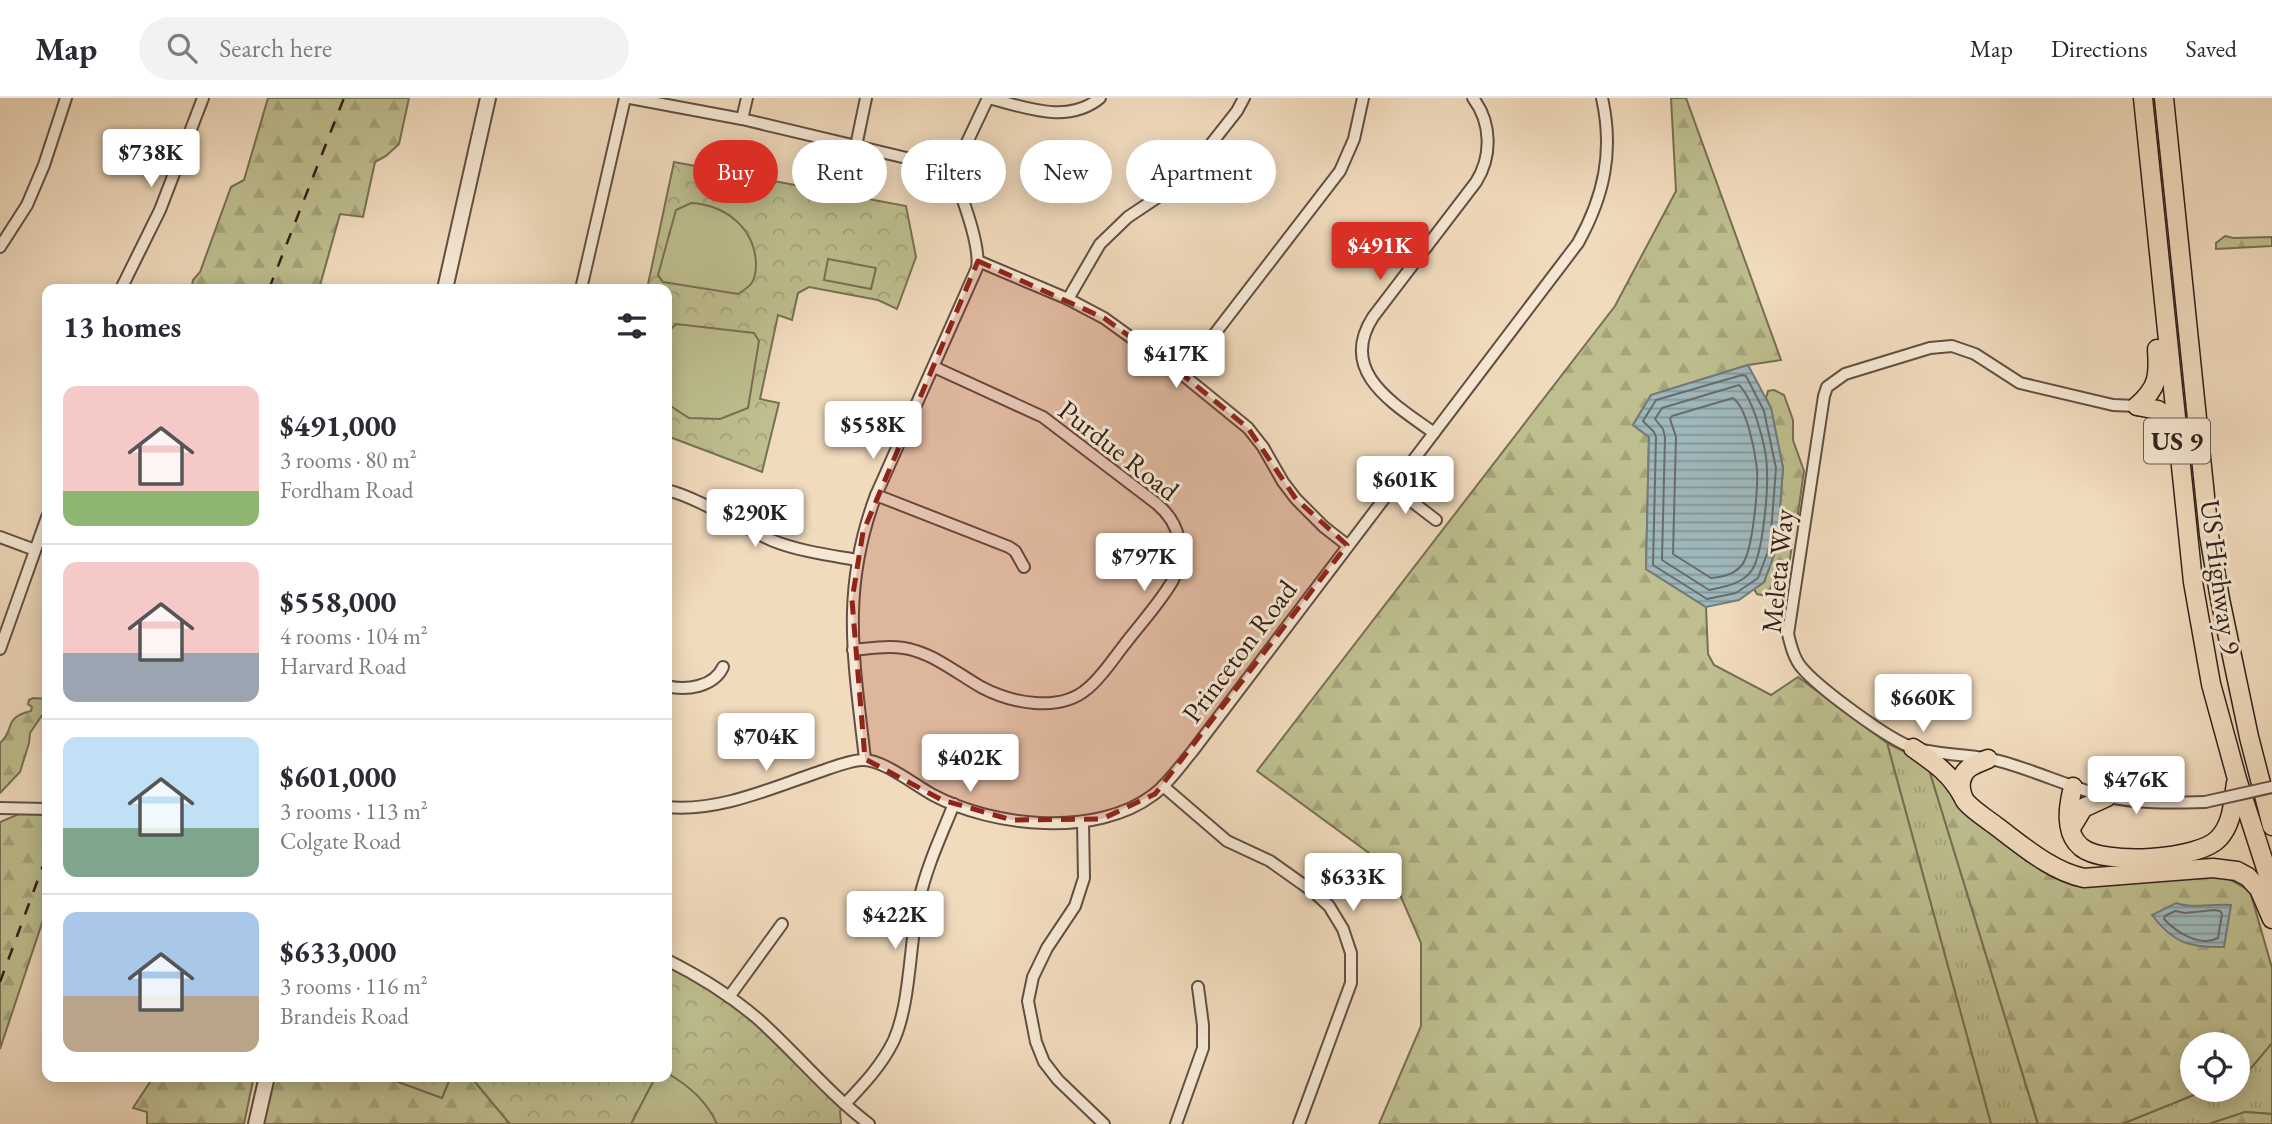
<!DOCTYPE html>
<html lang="en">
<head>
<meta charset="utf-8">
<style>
  :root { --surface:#fff; --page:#f2f2f3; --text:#2b2b33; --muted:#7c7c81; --line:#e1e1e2; --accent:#d93025 }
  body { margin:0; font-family:"EB Garamond",serif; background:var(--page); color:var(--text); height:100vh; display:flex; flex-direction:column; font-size:26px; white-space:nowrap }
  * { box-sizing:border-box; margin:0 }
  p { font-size:23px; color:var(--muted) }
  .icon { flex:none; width:38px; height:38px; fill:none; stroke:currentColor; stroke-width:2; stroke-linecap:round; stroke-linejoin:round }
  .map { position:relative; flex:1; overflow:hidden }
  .panel { position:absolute; left:42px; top:186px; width:630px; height:798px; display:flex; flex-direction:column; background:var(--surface); border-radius:14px; box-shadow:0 4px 18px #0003 }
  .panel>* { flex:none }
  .hud { position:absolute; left:693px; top:42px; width:665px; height:63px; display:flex; gap:14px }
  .fabs { position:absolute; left:2180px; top:934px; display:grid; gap:14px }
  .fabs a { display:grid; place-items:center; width:70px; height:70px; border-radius:50%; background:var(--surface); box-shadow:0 4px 18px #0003; font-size:35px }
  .price { position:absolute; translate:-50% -60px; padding:0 16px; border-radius:7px; background:#fff; color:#222; font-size:23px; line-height:46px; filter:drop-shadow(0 2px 4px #0008) }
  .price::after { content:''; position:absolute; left:50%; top:42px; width:21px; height:16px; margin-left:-10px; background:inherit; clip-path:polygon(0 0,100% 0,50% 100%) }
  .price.active { background:var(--accent); color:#fff }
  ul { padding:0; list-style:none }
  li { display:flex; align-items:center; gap:21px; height:175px; padding:0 21px }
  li+li { border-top:2px solid var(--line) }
  li span { display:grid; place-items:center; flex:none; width:196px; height:140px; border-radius:14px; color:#555 }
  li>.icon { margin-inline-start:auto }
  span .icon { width:84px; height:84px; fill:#fffc; stroke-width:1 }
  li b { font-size:30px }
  h2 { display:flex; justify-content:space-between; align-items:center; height:84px; padding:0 21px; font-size:30px }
  .tag { padding:0 24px; border-radius:32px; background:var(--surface); box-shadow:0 4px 18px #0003; font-size:24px; line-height:63px }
  .tag.active { background:var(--accent); color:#fff }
  header { display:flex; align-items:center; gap:42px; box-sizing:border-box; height:98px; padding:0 35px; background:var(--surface); border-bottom:2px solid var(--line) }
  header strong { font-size:33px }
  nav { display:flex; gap:38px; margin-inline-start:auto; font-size:24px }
  .search { width:490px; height:63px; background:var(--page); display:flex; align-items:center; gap:18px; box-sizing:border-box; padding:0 24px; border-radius:38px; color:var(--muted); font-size:26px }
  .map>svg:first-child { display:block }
  .grass { fill:url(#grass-tufts); stroke:#786f54; stroke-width:2 }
  .forest { fill:url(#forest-firs); stroke:#786f54; stroke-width:2 }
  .park { fill:url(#park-crowns); stroke:#786f54; stroke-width:2 }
  .pitch { fill:#bebe8e; stroke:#786f54; stroke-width:2 }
  .water { fill:url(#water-rules); stroke:#737b7b; stroke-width:2 }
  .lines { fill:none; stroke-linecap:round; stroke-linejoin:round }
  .shore { stroke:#686c6b; stroke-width:2 }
  .minor-casing { stroke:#624f43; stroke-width:14 }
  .tertiary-casing { stroke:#624f43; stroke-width:18 }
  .trunk-casing { stroke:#32201a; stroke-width:21 }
  .minor { stroke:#f6e8d4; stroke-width:10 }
  .tertiary { stroke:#f6e8d4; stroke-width:14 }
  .trunk { stroke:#f1dbbd; stroke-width:18 }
  .rail { stroke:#32201a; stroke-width:2.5; stroke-dasharray:12 12; stroke-linecap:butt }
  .minor-bridge-casing { stroke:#624f43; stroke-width:14; stroke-linecap:butt }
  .minor-bridge { stroke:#f6e8d4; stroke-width:10 }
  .marked { fill:#8f2418; fill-opacity:0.2; stroke:#8f2418; stroke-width:5; stroke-dasharray:14 9; stroke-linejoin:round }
  .labels { text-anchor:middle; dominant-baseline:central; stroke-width:6; stroke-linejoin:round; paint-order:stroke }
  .shield { fill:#f6e8d4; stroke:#6d5c52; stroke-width:2 }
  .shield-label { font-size:26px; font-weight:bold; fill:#32201a }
  .street-label { font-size:28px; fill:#32201a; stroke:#f6e8d4 }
</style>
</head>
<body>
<header>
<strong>Map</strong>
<div class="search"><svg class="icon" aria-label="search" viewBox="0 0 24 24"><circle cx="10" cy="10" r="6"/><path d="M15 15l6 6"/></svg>Search here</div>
<nav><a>Map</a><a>Directions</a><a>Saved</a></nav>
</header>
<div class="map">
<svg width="2272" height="1026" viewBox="0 0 2272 1026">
  <defs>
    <pattern id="grass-tufts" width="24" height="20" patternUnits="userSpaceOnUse" patternTransform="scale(1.75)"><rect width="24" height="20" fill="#bebe8e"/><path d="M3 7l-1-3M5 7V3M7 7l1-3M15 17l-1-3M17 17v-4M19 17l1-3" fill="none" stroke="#a4a37a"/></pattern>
    <pattern id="forest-firs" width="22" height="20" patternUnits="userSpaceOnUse" patternTransform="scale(1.75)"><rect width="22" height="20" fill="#bebe8e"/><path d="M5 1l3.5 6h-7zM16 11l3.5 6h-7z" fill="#a4a37a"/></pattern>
    <pattern id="park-crowns" width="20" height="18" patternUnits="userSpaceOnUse" patternTransform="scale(1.75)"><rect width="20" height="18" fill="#bebe8e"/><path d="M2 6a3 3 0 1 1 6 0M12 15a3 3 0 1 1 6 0" fill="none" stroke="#a4a37a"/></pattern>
    <pattern id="water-rules" width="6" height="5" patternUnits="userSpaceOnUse" patternTransform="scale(1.75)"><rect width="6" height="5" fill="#9fb8bc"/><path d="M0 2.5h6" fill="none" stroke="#829598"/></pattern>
  </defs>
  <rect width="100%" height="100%" fill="#f1dbbd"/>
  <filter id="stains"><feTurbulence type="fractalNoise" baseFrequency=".00286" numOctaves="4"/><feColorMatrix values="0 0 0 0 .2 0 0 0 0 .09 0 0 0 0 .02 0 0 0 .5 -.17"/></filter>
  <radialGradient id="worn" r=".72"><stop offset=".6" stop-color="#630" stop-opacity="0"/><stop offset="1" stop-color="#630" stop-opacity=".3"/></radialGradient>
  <!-- grass -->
  <g class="grass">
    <polygon points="1887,645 1927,665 2038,1026 1991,1026"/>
    <polygon points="2272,945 2272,1016 2245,1014 2209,1026 2122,1026 2206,992 2238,992 2238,976 2252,969"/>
  </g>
  <!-- forest -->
  <g class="forest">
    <polygon points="268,0 409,0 399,46 386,58 375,64 363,119 340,116 319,191 194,191 192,187 193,182 200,174 231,89 244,82"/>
    <polygon points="1671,0 1686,0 1781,262 1748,267 1651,297 1633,327 1649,339 1646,471 1706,509 1708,556 1714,567 1771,597 1798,579 1887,645 1991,1026 1379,1026 1421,928 1421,845 1388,769 1257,673 1615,208 1676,93"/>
    <polygon points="2225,138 2233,140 2272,139 2272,148 2216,151 2216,145"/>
    <polygon points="1774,292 1784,297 1793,322 1793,342 1804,373 1797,422 1779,421 1783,370 1771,310 1766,300 1768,293"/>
    <polygon points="1778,445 1792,447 1787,481 1773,485 1766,498 1757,496 1754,491 1764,484"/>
    <path d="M33,600l14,1v9l-17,25 -1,10 -9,29 -20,21v-50c16,-14 2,-25 31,-32l1,-4 -4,-3 1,-4z"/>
    <polygon points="1927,665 1977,725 2064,783 2218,775 2250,793 2272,870 2272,945 2252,969 2238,976 2238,947 2193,947 2193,992 2206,992 2122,1026 2038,1026"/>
    <polygon points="31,711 47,711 47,810 0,951 0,724"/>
    <polygon points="154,978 254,978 244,1026 147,1026 147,1014 133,1010"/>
    <polygon points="267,978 382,978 442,1000 451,978 470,978 510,1026 256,1026"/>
    <polygon points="2245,1014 2272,1016 2272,1026 2209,1026"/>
  </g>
  <!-- park -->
  <g class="park">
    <polygon points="674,64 906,108 916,159 897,211 878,202 809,189 798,195 792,222 778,217 760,301 779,305 762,374 667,338 667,191 647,191"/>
    <polygon points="667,862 742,909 845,1006 840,1013 841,1026 510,1026 470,978 667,978"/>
    <polygon points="382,978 451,978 442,1000"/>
  </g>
  <!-- pitch -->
  <g class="pitch">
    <path d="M691,105c34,2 63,24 65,60 0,6 -1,16 -5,21 -3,4 -9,7 -13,10l-75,-12 -5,-7 18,-65z"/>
    <polygon points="828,161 876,170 871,191 824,182"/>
    <polygon points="676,226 754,235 759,243 748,310 720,321 689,320 669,307 667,305 667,235"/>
    <path d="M667,975c22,13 39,27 50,51h-86l25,-48h11z"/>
  </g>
  <!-- water -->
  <g class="water">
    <polygon points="1748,267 1771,310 1783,370 1777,449 1764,484 1739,502 1706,509 1646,471 1649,339 1633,327 1651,297"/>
    <path d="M2176,805c14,6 38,0 55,2l-7,42c-34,1 -51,-4 -72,-32z"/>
  </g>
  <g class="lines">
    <!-- shore -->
    <g class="shore">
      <polygon points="1742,277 1746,278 1764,313 1776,370 1770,448 1758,480 1736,495 1707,501 1653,467 1656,339 1654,334 1643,323 1656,302"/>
      <path d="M1739,287c15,15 28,64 28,85 1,22 -4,83 -15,100 -9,14 -29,17 -43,20l-47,-30 3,-123 -2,-8 -8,-10 7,-11z"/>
      <path d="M1733,300c14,10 22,53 24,71 1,18 -4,85 -16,97 -8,9 -19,11 -30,12l-38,-24 3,-117 -6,-18 2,-3z"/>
      <path d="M2214,812l6,1 2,3 -4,24c-18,9 -41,-5 -54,-19l1,-3 10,-5 10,2z"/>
    </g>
    <defs>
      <g id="minor">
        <polyline points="630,0 742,21 915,62 953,74"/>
        <path d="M988,0c37,9 79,27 112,0"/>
        <polyline points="742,21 747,0"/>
        <polyline points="856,48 866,0"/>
        <polyline points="0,149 27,107 44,67 66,0"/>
        <polyline points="978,163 1068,201 1104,220 1183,277 1248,330 1263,349 1283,384 1296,401 1324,429 1347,447"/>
        <polyline points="121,191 160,112 203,0"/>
        <polyline points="581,191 625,0"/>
        <polyline points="1068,201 1100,146 1128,119 1182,83 1237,13 1244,0"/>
        <polyline points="1183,277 1340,73 1354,41 1363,0"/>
        <path d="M2137,308l-24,-1 -93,-22 -45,-29 -23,-8 -22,2 -85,26 -18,13 -3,9 -36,238c3,12 6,25 14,34 17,20 88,73 112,80 29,8 61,6 89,14 35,10 67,25 101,34 33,8 68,7 101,6"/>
        <path d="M1434,335c-38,-28 -97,-60 -61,-116l103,-135c16,-25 16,-59 -3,-84"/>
        <polyline points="1393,389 1436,422"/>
        <path d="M667,392c37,10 69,34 104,50 27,11 57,15 86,20"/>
        <polyline points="876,397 1009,449 1015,453 1024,469"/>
        <polyline points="0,439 35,452"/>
        <polyline points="0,551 47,419"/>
        <path d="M853,552c21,-2 43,-6 63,1 23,7 44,24 65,36 30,16 78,26 106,2 15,-12 26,-30 38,-45 15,-20 35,-41 48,-64 14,-27 7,-57 -16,-76l-114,-87 -109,-50"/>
        <path d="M667,588c19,5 47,1 56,-19"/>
        <path d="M865,661c-11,-98 -25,-168 11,-264l101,-227c4,-23 -16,-73 -24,-96l35,-74"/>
        <polyline points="1163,688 1227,743 1270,763 1315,795 1329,808 1343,831 1351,855 1351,885 1299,1026"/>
        <path d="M667,709c51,5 102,-18 149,-34 15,-5 31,-12 46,-13 19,-2 54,26 71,35 60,32 163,43 220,0 15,-11 27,-29 39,-43l386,-509c26,-47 36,-91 24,-145"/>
        <polyline points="0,710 47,711"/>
        <polyline points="1083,724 1084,780 1075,808 1047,850 1033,879 1028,903 1036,944 1044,964 1058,982 1104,1026"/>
        <path d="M667,862c32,16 64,36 91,59 38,34 70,74 111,105"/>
        <polyline points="729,899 782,826"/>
        <path d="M845,1006c19,-20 37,-39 49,-64 17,-39 15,-96 25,-139 7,-33 22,-65 35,-97"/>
        <polyline points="1176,1026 1203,950 1203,927 1198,889"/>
      </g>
      <g id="tertiary">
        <polyline points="445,191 488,0"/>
        <polyline points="256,1026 267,978"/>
      </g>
      <g id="trunk">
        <polyline points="2143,0 2193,484 2211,586 2237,681 2272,789"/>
        <polyline points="2164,0 2209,437 2220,501 2249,639 2272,728"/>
        <path d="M2137,308c21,-18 22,-30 20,-57"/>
        <polyline points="2137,308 2158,312 2168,319 2173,333"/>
        <path d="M1913,650c20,14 37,25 49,47"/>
        <path d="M1988,661c-12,5 -25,8 -27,23 -1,6 1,15 5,20 8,9 21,17 30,24 27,20 55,45 88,52l129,-10 24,3 11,6 11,12 13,30"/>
        <path d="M2073,689c-5,19 -9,46 8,60 22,19 119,13 138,-9 14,-15 14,-37 17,-55"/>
        <polyline points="2071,730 2083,710 2107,699"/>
      </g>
    </defs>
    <!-- minor casing -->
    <use href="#minor" class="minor-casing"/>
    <!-- tertiary casing -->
    <use href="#tertiary" class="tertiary-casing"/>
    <!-- trunk casing -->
    <use href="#trunk" class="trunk-casing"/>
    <!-- minor -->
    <use href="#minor" class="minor"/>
    <!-- tertiary -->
    <use href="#tertiary" class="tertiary"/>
    <!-- trunk -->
    <use href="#trunk" class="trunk"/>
    <!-- rail -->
    <g class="rail">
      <polyline points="269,191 344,0"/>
      <polyline points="0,884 47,757"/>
    </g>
    <defs>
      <polyline id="minor-bridge" points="2205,704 2272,689"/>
    </defs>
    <!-- minor-bridge casing -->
    <use href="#minor-bridge" class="minor-bridge-casing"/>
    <!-- minor-bridge -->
    <use href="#minor-bridge" class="minor-bridge"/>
  </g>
  <!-- marked area -->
  <path class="marked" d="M978,163l126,57 79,57 65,53 48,71 51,46 -192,249 -53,25 -90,1 -70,-20 -77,-41 -13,-159 11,-68z"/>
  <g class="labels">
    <!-- shield labels -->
    <rect class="shield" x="2144" y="320.5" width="66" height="45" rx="5"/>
    <g class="shield-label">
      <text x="2177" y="343">US 9</text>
    </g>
    <!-- street labels -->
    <g class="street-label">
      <text transform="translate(1119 352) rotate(38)">Purdue Road</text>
      <text transform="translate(1777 473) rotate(-84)">Meleta Way</text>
      <text transform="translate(2221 479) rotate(82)">US Highway 9</text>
      <text transform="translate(1239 553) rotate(-53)">Princeton Road</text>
    </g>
  </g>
  <rect width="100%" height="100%" filter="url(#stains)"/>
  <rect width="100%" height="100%" fill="url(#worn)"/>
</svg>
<div class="fabs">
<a><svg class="icon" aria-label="locate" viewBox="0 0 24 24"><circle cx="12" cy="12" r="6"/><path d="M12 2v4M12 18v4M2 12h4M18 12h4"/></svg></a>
</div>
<b class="price" style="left:151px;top:91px">$738K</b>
<b class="price active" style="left:1380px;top:184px">$491K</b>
<b class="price" style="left:1176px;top:292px">$417K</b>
<b class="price" style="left:873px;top:363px">$558K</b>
<b class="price" style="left:1405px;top:418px">$601K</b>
<b class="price" style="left:755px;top:451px">$290K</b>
<b class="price" style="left:1144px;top:495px">$797K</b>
<b class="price" style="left:1923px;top:636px">$660K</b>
<b class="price" style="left:766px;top:675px">$704K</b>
<b class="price" style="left:970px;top:696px">$402K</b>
<b class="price" style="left:2136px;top:718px">$476K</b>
<b class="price" style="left:1353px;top:815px">$633K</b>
<b class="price" style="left:895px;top:853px">$422K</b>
<div class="hud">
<a class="tag active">Buy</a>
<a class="tag">Rent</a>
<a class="tag">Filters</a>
<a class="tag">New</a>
<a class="tag">Apartment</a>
</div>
<section class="panel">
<h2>13 homes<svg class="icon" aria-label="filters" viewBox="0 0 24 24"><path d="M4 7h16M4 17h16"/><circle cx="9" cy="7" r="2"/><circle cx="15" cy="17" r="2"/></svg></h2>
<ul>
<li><span style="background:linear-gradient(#f6c9c9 75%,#8fb573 0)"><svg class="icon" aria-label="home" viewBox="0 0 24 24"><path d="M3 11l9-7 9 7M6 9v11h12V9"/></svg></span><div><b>$491,000</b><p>3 rooms · 80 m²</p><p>Fordham Road</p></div></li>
<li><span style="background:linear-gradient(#f6c9c9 65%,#9aa5b1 0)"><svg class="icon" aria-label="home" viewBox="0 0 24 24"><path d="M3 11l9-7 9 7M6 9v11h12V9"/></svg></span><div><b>$558,000</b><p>4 rooms · 104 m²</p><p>Harvard Road</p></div></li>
<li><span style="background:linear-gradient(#bfe0f5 65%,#7fa58c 0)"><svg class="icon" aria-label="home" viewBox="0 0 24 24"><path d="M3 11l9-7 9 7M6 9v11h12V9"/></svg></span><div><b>$601,000</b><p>3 rooms · 113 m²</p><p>Colgate Road</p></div></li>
<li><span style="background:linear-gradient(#a9c7e8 60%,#b9a48a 0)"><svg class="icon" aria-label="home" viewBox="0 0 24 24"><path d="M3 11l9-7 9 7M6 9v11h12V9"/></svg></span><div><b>$633,000</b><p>3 rooms · 116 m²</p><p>Brandeis Road</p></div></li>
</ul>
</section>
</div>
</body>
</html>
